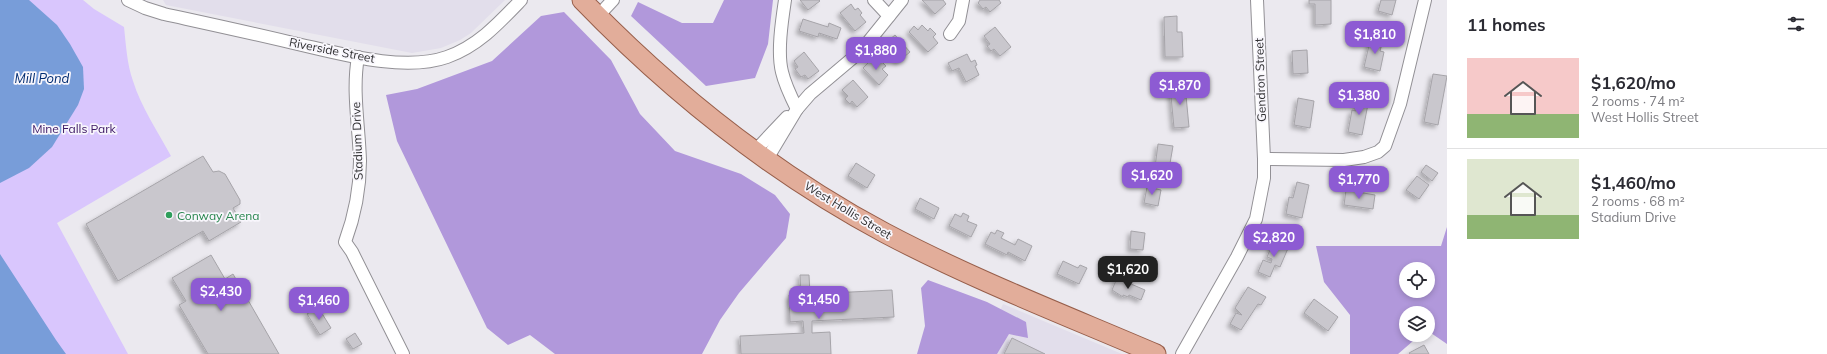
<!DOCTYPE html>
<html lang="en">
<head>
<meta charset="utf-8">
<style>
  :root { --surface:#fff; --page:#f7f7f7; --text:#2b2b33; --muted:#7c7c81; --line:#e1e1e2; --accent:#8d5bd3 }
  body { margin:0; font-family:Mulish,sans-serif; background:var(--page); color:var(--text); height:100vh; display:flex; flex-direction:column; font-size:15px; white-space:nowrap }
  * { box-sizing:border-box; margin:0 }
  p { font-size:13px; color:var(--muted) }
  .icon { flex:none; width:22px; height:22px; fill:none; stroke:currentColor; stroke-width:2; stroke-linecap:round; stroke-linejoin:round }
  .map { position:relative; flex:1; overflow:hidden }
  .sheet { display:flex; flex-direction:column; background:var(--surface); width:380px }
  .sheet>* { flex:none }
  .fabs { position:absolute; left:1399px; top:262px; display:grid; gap:8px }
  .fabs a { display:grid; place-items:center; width:36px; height:36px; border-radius:50%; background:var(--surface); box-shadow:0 2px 6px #0003; font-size:20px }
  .price { position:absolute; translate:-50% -34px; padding:0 9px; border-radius:8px; background:var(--accent); color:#fff; font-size:13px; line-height:26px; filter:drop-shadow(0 1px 2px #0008) }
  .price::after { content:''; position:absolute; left:50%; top:24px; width:12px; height:9px; margin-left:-6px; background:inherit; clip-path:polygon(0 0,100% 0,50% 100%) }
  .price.selected { background:#222; color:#fff }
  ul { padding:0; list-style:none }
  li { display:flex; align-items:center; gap:12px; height:100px; padding:0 20px }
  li+li { border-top:1px solid var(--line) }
  li span { display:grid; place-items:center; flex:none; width:112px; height:80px; border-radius:0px; color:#555 }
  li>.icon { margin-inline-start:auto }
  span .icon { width:48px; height:48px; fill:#fffc; stroke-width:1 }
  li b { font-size:17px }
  h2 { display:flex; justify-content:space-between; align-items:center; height:48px; padding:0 20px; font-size:17px }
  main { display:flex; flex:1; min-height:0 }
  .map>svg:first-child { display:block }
  .built { fill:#e2deeb }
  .green { fill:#d9c6fd }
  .forest { fill:#b198db; fill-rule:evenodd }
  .water { fill:#789dd9 }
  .building { fill:#c9c7cd; stroke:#a6a4a9; filter:url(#shadow) }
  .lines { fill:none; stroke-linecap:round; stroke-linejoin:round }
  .street-casing { stroke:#929095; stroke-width:14 }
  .primary-casing { stroke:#975e4a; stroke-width:21 }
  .street { stroke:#fff; stroke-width:12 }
  .primary { stroke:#e2ad9a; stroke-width:19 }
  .leisure-dot { fill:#2e9e5b; stroke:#f8f6fc; stroke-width:1.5 }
  .labels { text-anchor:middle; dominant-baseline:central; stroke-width:3.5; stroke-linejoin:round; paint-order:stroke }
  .street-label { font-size:12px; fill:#303032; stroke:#f8f6fc }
  .park-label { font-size:12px; fill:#3a1462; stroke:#f8f6fc }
  .leisure-label { font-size:12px; fill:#27864d; stroke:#f8f6fc; text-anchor:start }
  .water-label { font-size:13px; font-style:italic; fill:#012c72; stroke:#f8f6fc }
</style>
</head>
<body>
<main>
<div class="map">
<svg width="1447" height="354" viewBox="0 0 1447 354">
  <defs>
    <filter id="shadow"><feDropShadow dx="-3" dy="3" stdDeviation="2" flood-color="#0004"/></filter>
  </defs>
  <rect width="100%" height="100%" fill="#ebe9ef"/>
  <!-- built -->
  <g class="built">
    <polygon points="163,0 505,0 471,33 460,40 441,48 412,53 166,5"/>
    <polygon points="1003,304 1122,354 980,354"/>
  </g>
  <!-- green -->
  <path class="green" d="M0,0h83l11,9 30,18c2,18 3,37 9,54 8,26 25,51 38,75l-114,67 71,131h-128z"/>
  <!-- forest -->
  <g class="forest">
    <polygon points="724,0 773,0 768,44 755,78 706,86 631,16 638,2 682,23 713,23"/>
    <polygon points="564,12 611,60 640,114 675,151 741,174 775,195 790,214 786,238 739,293 720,320 702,354 555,354 530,335 508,345 487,328 397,141 386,95 417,89 492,61 541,16"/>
    <path d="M1447,227v117l-19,-13v-18h-22v22h14l-22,19h-48v-39l-26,-33 -8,-36h125zM1406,269h22v22h-22z"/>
    <polygon points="928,280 987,302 1026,322 1028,338 1009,334 997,354 917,354 925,326 921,288"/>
  </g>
  <!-- water -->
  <g class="water">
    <polygon points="0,0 29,0 57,25 70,44 83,67 84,89 78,105 52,147 29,168 0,183"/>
    <polygon points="0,254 56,340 66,354 0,354"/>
  </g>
  <!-- building -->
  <g class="building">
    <polygon points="800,0 819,0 820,1 808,10"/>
    <polygon points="922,0 943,0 946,4 935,14"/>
    <polygon points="980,0 999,0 1001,3 990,12 986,7 983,9 978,3"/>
    <polygon points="1309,0 1331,0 1331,24 1315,25 1315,4 1309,4"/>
    <polygon points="1381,0 1396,0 1392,15 1378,11"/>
    <polygon points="851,4 855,10 858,8 862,13 860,15 866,22 855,31 840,13"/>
    <polygon points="1177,16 1177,32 1182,32 1183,57 1165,57 1164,17"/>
    <polygon points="803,19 828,27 829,23 841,28 837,39 819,33 818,37 799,31"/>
    <polygon points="922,25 928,31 930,28 936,34 933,37 938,43 928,52 909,32 914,26 918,30"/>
    <polygon points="995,27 1011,47 1000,56 994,49 991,51 987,46 990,44 984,36"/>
    <polygon points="895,35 910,52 898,62 893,55 890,58 886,53 889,50 884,44"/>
    <polygon points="1371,37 1383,40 1380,51 1384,52 1380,71 1364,67"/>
    <polygon points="1307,50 1308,73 1293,74 1292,51"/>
    <polygon points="804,52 819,71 808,79 805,75 801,77 795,69 798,67 794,61"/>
    <polygon points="967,54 971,62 975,60 977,65 975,66 979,75 966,82 959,68 952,71 948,63"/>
    <polygon points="872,59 878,65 881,61 886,66 882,69 888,75 879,85 863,68"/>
    <polygon points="1433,74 1447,76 1438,125 1424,122"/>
    <polygon points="853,80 868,97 857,107 852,101 850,104 845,99 848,96 842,90"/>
    <polygon points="1185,85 1189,127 1174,128 1170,86"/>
    <polygon points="1355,96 1369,99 1362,135 1348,132 1352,110 1356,111 1358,104 1354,103"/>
    <polygon points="1298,98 1314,101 1310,128 1294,125"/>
    <polygon points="1158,144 1173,146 1169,169 1155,167"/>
    <polygon points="203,156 213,172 219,171 225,174 240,200 240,204 233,208 241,222 209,241 203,231 118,281 86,224"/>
    <polygon points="856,163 875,175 867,188 848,176"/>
    <polygon points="1426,165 1438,173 1432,181 1421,172"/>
    <polygon points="1417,176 1429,185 1419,199 1406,190"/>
    <polygon points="1297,182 1309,185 1302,218 1286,214 1289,197 1293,198"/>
    <polygon points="1147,187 1161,190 1158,206 1144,203"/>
    <polygon points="1346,190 1375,195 1373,209 1344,205"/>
    <polygon points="920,198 939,208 934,219 915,209"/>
    <polygon points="963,213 969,216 967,221 977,225 971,237 949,226 955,214 961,217"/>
    <polygon points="997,230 1004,233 1001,238 1015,245 1018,239 1032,246 1025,261 1008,252 1007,255 985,244 991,232 995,234"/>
    <polygon points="1131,231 1145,233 1143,250 1130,249"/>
    <polygon points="1274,240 1289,246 1280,267 1275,265 1270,277 1258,272 1263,260 1271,263 1272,259 1267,257"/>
    <polygon points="211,255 225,279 233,274 279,354 208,354 179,305 186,301 172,278"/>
    <polygon points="1063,261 1078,268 1080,265 1087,268 1079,284 1057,274"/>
    <polygon points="800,275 809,275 810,294 892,290 894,317 812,321 812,333 830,332 831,354 741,354 740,336 804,333 803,321 790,322 789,295 801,295"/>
    <polygon points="1117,278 1145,290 1141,300 1129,295 1128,297 1123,295 1123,297 1112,290"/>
    <polygon points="1248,287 1266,297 1261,305 1258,304 1241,330 1230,324 1236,313 1242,315 1235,308"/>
    <polygon points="1314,299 1338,317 1328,331 1304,313"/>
    <polygon points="318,307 331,328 320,335 307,314"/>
    <polygon points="355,333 362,344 353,349 346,339"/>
    <polygon points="1012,338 1045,354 1004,354"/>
    <polygon points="1424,345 1429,354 1410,354 1409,353"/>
  </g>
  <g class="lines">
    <defs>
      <g id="street">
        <path d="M128,0l17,8 19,6c41,9 83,18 125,28 46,10 113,31 158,15 31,-11 52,-34 74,-57"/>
        <path d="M785,0c-3,20 -8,52 -3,72 3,13 9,25 15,37"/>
        <polyline points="874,0 889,16"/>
        <polyline points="598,16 613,0"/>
        <polyline points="950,34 959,21 963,0"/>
        <path d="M358,57c-6,34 1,69 2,104 0,28 -5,54 -15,81l7,10 51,102"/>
        <polyline points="755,151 787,117"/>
        <polyline points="767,159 797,109 810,94 861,51 902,0"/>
        <polyline points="1264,159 1344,160 1364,157 1378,152 1385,146 1400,104 1425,0"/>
        <polyline points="1182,354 1237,257 1256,219 1264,178 1264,159 1257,0"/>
      </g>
      <path id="primary" d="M582,0c89,92 189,172 303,233 87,46 180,82 271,121"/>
    </defs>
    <!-- street casing -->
    <use href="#street" class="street-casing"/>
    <!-- primary casing -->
    <use href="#primary" class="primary-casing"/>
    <!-- street -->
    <use href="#street" class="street"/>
    <!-- primary -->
    <use href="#primary" class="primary"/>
  </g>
  <!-- markers -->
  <circle class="leisure-dot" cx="169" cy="215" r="4"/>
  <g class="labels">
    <!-- street labels -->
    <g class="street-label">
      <text transform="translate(332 50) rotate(11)">Riverside Street</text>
      <text transform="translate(1260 80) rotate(-92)">Gendron Street</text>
      <text transform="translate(357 141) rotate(-92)">Stadium Drive</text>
      <text transform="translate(848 210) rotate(31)">West Hollis Street</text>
    </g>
    <!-- park labels -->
    <g class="park-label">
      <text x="74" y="128">Mine Falls Park</text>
    </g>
    <!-- leisure labels -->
    <g class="leisure-label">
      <text x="177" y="215">Conway Arena</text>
    </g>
    <!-- water labels -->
    <g class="water-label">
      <text x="42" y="78">Mill Pond</text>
    </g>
  </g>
</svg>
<div class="fabs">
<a><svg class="icon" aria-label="locate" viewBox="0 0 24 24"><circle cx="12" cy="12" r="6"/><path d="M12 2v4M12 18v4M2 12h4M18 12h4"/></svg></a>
<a><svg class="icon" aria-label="layers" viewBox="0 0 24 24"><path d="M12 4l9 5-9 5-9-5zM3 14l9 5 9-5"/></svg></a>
</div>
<b class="price" style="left:1375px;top:55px">$1,810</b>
<b class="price" style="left:876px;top:71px">$1,880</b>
<b class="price" style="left:1180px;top:106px">$1,870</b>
<b class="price" style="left:1359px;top:116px">$1,380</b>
<b class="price" style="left:1152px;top:196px">$1,620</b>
<b class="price" style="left:1359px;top:200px">$1,770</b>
<b class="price" style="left:1274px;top:258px">$2,820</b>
<b class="price selected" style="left:1128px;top:290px">$1,620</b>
<b class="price" style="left:221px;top:312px">$2,430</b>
<b class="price" style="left:819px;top:320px">$1,450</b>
<b class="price" style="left:319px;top:321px">$1,460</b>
</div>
<section class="sheet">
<h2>11 homes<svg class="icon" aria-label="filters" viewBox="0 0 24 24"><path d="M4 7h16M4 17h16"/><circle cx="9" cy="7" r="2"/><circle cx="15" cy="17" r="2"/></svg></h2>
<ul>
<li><span style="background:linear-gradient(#f6c9c9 70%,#8fb573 0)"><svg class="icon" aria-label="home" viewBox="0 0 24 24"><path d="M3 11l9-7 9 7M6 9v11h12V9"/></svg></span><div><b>$1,620/mo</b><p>2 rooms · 74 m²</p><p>West Hollis Street</p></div></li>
<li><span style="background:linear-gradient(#dfe7d0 70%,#8fb573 0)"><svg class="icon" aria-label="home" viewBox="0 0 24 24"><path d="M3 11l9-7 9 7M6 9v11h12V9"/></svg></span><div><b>$1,460/mo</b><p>2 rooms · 68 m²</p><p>Stadium Drive</p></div></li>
</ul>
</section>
</main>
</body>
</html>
